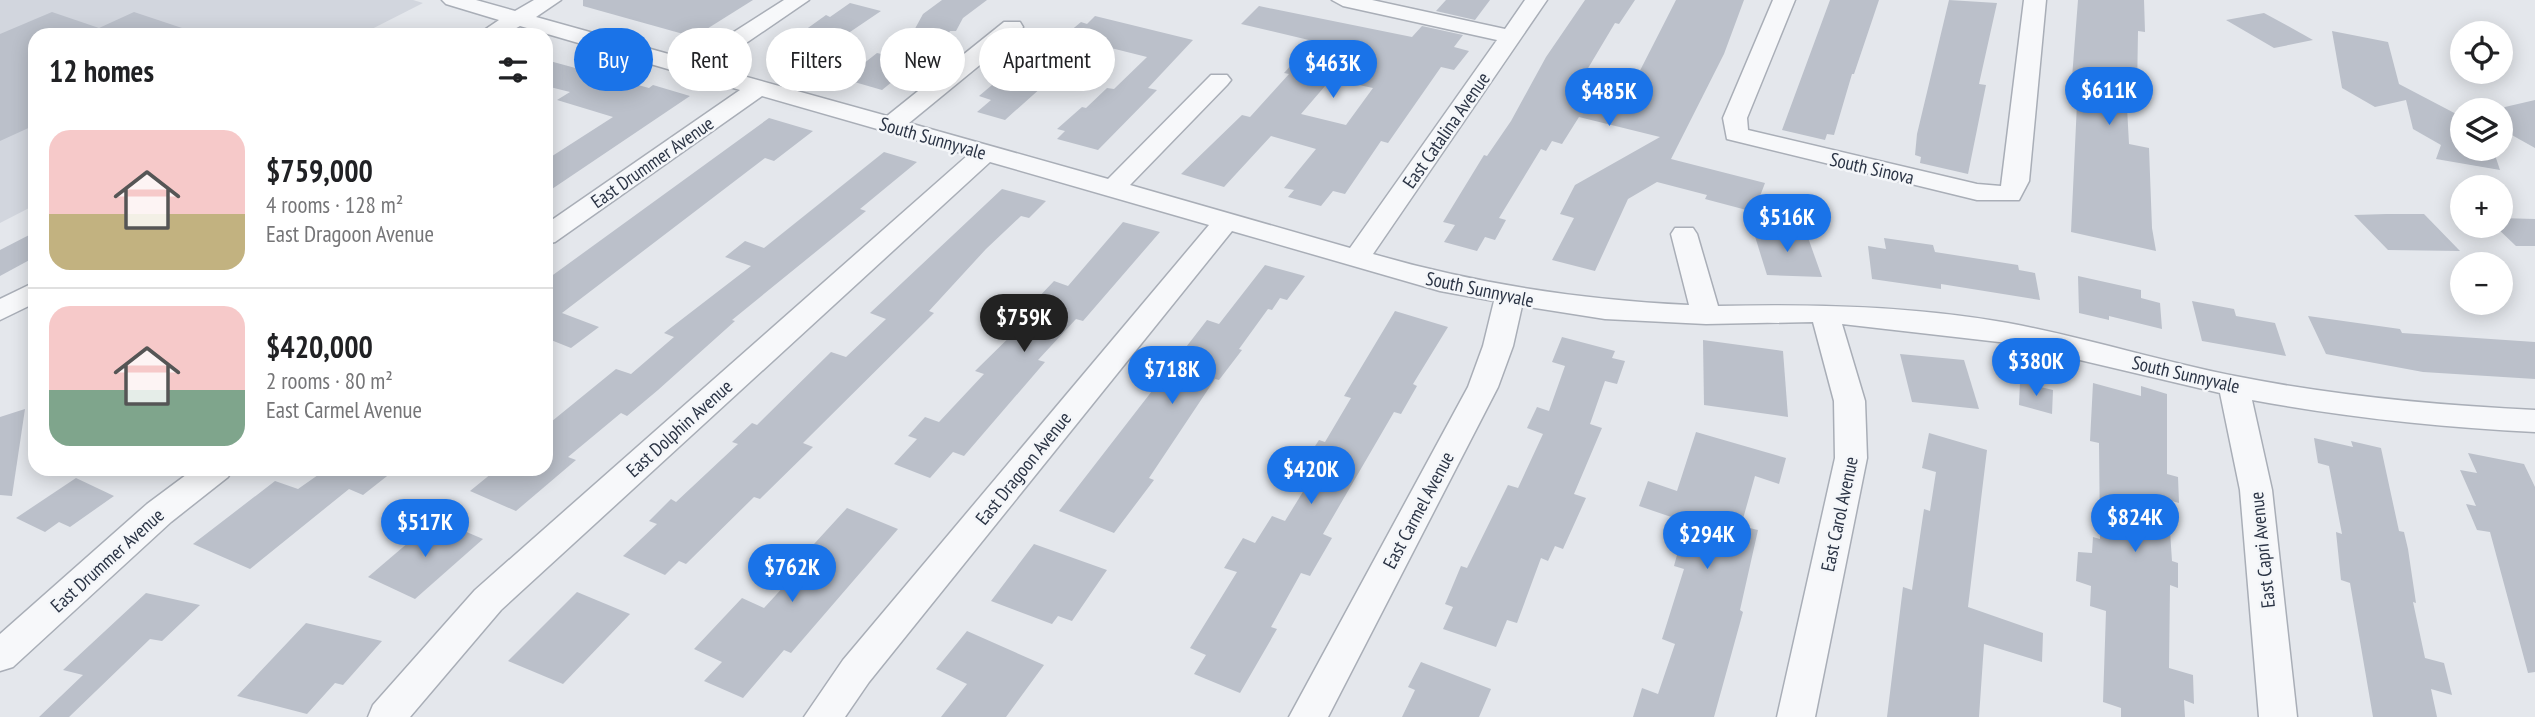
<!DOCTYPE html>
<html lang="en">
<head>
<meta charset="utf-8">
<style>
  :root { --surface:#fff; --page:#f2f2f2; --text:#202124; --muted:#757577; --line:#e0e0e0; --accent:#1a73e8 }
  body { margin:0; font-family:"PT Sans Narrow",sans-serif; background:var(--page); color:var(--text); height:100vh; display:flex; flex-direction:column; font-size:26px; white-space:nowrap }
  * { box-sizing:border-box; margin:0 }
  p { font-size:23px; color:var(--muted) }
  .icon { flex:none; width:38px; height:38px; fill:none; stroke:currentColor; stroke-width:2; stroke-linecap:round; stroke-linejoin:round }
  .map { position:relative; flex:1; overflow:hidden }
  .panel { position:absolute; left:28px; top:28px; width:525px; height:448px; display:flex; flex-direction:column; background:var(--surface); border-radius:21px; box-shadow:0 4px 18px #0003 }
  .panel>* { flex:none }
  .banner { position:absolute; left:574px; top:28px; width:665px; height:63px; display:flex; gap:14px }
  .tools { position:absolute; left:2450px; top:21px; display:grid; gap:14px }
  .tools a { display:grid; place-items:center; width:63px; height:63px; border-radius:50%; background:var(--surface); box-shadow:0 4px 18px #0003; font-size:35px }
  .price { position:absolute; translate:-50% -60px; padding:0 16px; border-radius:24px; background:var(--accent); color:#fff; font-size:23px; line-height:46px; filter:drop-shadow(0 2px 4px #0008) }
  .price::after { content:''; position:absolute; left:50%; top:42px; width:21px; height:16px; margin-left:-10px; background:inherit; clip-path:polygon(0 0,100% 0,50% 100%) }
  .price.on { background:#222; color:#fff }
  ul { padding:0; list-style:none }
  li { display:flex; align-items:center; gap:21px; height:175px; padding:0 21px }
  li+li { border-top:2px solid var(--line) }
  li span { display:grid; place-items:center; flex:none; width:196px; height:140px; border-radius:21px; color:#555 }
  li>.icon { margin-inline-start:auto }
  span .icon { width:84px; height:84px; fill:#fffc; stroke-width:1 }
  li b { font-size:30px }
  h2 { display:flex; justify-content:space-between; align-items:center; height:84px; padding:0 21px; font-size:30px }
  .pill { padding:0 24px; border-radius:32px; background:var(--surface); box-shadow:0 4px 18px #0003; font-size:24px; line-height:63px }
  .pill.on { background:var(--accent); color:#fff }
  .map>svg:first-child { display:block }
  .built { fill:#d2d6de }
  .building { fill:#bbc0ca; fill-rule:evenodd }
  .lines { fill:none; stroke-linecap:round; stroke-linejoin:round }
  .minor-casing { stroke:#a9aeb7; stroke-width:3 }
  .minor { fill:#f7f8fa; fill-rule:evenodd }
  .labels { text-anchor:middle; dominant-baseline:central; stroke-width:5; stroke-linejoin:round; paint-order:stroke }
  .street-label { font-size:19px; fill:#2b3445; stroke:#f4f6f9 }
</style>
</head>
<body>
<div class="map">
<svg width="2535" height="717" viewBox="0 0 2535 717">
  <rect width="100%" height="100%" fill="#e4e7ec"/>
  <!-- built -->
  <polygon class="built" points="0,0 413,0 423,3 360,35 35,35 35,205 0,223"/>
  <!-- building -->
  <g class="building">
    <polygon points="583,0 753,0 694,37 583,6"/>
    <polygon points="942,0 987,0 963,18 956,31 950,31 942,45 937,45 882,90 844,79 877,53 899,58 923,14"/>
    <polygon points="1446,0 1490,0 1475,20 1436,11"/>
    <polygon points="1585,0 1635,0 1619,24 1615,23 1581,80 1587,81 1581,94 1624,102 1676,0 1744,0 1724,54 1671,159 1765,183 1754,212 1705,199 1707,195 1657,182 1628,199 1595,271 1552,260 1574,218 1560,214 1575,185 1660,137 1579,117 1562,144 1552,141 1546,151 1541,149 1499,218 1506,220 1495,240 1485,237 1477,251 1444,242 1455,225 1443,222 1484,155 1487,156 1511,121 1546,57"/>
    <polygon points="1830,0 1879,0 1854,74 1852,74 1834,135 1827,134 1825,140 1782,130"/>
    <polygon points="1949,0 1997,3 1979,84 1986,85 1968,174 1920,163 1921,157 1915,155 1917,134"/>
    <polygon points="2078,0 2144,0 2145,32 2138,31 2137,91 2126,89 2129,144 2149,148 2152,228 2156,251 2071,232 2077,103 2073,102 2072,78"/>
    <polygon points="850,3 881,11 816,55 809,53 793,65 766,58 826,15 830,17"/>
    <path d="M1259,6l153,31 10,-11 41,9 -9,12 15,4 -15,19 -13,-3 -53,76 -7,-2 -36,53 -12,-3 -12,15 -33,-9 6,-7 -10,-2 32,-39 -45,-13 -47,51 -43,-13 61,-59 8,2 39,-43 -5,-1 29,-32 -72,-17zM1331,79l42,9 -27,37 -45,-11z"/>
    <polygon points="52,12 99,28 134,12 191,31 190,35 35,35 35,125 0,141 0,34"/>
    <polygon points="2264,13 2288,26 2313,40 2274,48 2226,20"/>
    <polygon points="1095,16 1193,40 1148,88 1157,90 1098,150 1057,139 1065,131 1057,129 1082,107 1086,108 1107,88 1114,89 1147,57 1091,43 1005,120 977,112 991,100 979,96 1024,58 1029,59 1039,51 1045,52 1081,22 1087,24"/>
    <polygon points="2332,31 2388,42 2399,84 2462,117 2462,149 2493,149 2500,170 2436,159 2441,145 2413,129 2406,100 2375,107 2342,88"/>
    <polygon points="546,60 649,88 653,85 690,96 546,193 546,160 613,117 557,100 570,92 546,86"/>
    <polygon points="2535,100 2535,148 2501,129 2501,110 2492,110"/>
    <polygon points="769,118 813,131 774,161 765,158 562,313 599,327 571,348 546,338 546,280"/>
    <polygon points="884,152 917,162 860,209 866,211 732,320 735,321 658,390 627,416 621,413 568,457 576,460 516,511 470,491 497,469 546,469 546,426 616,369 631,374 674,337 664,333 751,266 725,257 745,241 764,248"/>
    <polygon points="1002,189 1046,201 1029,218 1021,216 986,249 929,311 934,313 803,443 813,447 760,499 754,497 686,564 679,561 665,575 623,556 657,524 649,521 671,499 676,502 738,444 732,442 752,423 757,425 831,352 846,357 886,319 870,313"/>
    <polygon points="2386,214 2424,214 2460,251 2388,250 2354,215"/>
    <polygon points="2501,218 2535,219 2535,246 2516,246 2495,226 2501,226"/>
    <polygon points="1123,222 1160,232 1083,321 1076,319 1038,360 1045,362 964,456 953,452 930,478 894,464 917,439 908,436 925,417 939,422 984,374 975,371 1042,305 1034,302 1054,281 1068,286"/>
    <polygon points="1753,230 1806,232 1822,277 1767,275"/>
    <polygon points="35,232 35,257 0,276 0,250"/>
    <polygon points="1884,238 1933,245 1935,252 2018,265 2019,270 2035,273 2040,300 1941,284 1941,289 1872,279 1868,246 1886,249"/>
    <polygon points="1265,265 1305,276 1287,300 1280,298 1272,310 1268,309 1239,349 1242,350 1219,380 1215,379 1149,478 1154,480 1114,533 1059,511 1207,320 1219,324"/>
    <polygon points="2078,276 2141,290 2141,298 2160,303 2162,329 2109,316 2109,320 2079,313"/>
    <polygon points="2192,301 2234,309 2236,316 2275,323 2286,356 2202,341"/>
    <polygon points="1395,311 1448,327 1413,384 1417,386 1401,414 1394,412 1323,534 1332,538 1310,576 1301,573 1271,627 1277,629 1240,693 1194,674 1206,655 1190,648 1237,572 1224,568 1243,538 1255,543 1272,516 1285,521 1312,477 1298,472 1319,440 1325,442 1351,398 1344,396"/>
    <polygon points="2308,316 2400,329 2402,333 2535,342 2535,379 2423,372 2326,354"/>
    <polygon points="1562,337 1615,351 1612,358 1625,361 1617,384 1605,381 1590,424 1602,428 1574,494 1586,498 1563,549 1555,546 1548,561 1541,558 1517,623 1507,620 1496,647 1443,629 1453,607 1445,604 1461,566 1467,568 1508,485 1518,488 1543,434 1527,428 1537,407 1549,411 1565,366 1552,362"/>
    <polygon points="1703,340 1783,351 1788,417 1704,405"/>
    <polygon points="1900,354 1964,360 1979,409 1912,402"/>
    <polygon points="2020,382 2053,390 2052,414 2019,405"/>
    <polygon points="2093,383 2141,396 2141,386 2167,394 2167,474 2178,477 2179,503 2168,500 2172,561 2178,563 2178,588 2170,585 2169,668 2193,675 2194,704 2184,700 2185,717 2121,717 2121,708 2103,702 2106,611 2090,606 2091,586 2076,581 2078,552 2092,553 2093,537 2100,539 2099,443 2090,441"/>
    <polygon points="25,409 12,496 0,495 0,417"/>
    <polygon points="1696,432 1786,458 1779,484 1755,476 1741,526 1758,530 1740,610 1743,612 1714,717 1633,717 1642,688 1658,694 1675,644 1662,639 1684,569 1674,566 1686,522 1639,506 1648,481 1677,491"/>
    <polygon points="1929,433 1987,450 1968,607 2043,633 2042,662 1984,644 1979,717 1887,717 1903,587 1912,590 1924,509 1930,511 1936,472 1922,468"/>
    <polygon points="2314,438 2353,447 2351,441 2381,448 2399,531 2404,532 2408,549 2416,603 2413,602 2425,658 2444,663 2452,695 2431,689 2437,717 2373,717 2350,583 2341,580 2336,532 2342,534 2329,466 2318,463"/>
    <polygon points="2468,453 2524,464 2535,487 2535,672 2528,673 2490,532 2477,530 2466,504 2476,506 2460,470 2477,473"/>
    <polygon points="305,469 396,469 363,495 349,489 250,569 193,544 275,481 298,489 318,475"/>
    <polygon points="76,478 114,496 70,527 59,522 45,532 16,518"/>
    <polygon points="847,508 898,529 791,653 784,650 743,698 704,681 722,662 694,649 742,598 764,608 809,559 803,556"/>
    <polygon points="436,519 483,539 415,599 368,577"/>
    <polygon points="1034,544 1107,570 1072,621 1058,616 1052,624 991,601"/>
    <polygon points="577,592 630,614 563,684 508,661"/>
    <polygon points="146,593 200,605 162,641 150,639 69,717 39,717 83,675 63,670"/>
    <polygon points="306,623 382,641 343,685 335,683 307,714 237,696"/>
    <polygon points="967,631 1044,665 1006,717 941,717 967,684 936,669"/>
    <polygon points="1421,662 1491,689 1479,717 1402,717 1415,690 1408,687"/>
  </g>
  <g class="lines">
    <defs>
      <g id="minor">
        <path d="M442,0h34l39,11 19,-11h27l-25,17 154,43 94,-60h25l-98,67 176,49 117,-94h16l3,5 -3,5 -111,91 199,56 103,-104h16l4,5 -4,5 -97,100 220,63 147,-208 -154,-34 -11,-6h40l133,29 20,-29h22l-174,254c104,30 208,46 316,51l-18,-71 4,-6h18l4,6 21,72c96,-2 194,0 290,17 76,14 151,38 227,53 100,20 198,29 300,34v22c-98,-5 -186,-14 -283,-32l20,90 25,227h-38l-19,-227 -20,-97 -212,-50 -166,-19 23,77 2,57 -52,259h-38l58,-259 -1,-57 -21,-79 -107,2 -101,-5 -83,-13 -9,40 -15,41 -170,330h-39l179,-330 15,-41 11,-45 -54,-10 -208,-60 -363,451 -24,35h-41l39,-57 366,-435 -219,-63 -489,448 -91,107h-42l5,-12 102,-115 493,-435 -206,-59 -207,146 -9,2v-20l194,-134 -220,-64 -16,9h-27l22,-15 -53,-16z"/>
        <polygon points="1773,0 1795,0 1747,118 1748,130 1977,184 2001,186 2024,0 2046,0 2029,181 2019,200 1977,200 1727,139 1723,118"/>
        <polygon points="35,282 35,303 0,320 0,299"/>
        <polygon points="194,469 233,469 228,477 171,522 13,667 0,671 0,634 147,504"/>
      </g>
    </defs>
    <!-- minor casing -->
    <use href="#minor" class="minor-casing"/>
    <!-- minor -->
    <use href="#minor" class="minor"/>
  </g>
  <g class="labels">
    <!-- street labels -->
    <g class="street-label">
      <text transform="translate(1446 130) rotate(-55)">East Catalina Avenue</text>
      <text transform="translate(933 138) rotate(16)">South Sunnyvale</text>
      <text transform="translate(652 162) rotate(-35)">East Drummer Avenue</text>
      <text transform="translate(1872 168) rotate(13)">South Sinova</text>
      <text transform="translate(1480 289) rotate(12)">South Sunnyvale</text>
      <text transform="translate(2186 374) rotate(13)">South Sunnyvale</text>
      <text transform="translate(679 428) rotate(-42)">East Dolphin Avenue</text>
      <text transform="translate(1023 468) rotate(-51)">East Dragoon Avenue</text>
      <text transform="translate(1418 510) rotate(-62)">East Carmel Avenue</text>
      <text transform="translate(1839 514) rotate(-78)">East Carol Avenue</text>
      <text transform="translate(2262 550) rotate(-96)">East Capri Avenue</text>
      <text transform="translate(107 560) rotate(-42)">East Drummer Avenue</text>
    </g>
  </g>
</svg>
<div class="tools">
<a><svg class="icon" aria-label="locate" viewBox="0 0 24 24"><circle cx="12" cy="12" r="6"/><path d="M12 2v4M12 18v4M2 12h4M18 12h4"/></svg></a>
<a><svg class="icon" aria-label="layers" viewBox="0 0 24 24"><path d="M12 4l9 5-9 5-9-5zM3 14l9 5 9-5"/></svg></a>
<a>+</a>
<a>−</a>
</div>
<b class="price" style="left:1333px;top:100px">$463K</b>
<b class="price" style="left:2109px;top:127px">$611K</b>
<b class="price" style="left:1609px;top:128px">$485K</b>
<b class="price" style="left:1787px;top:254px">$516K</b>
<b class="price on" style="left:1024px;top:354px">$759K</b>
<b class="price" style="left:2036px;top:398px">$380K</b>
<b class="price" style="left:1172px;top:406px">$718K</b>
<b class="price" style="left:1311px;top:506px">$420K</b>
<b class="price" style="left:2135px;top:554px">$824K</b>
<b class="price" style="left:425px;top:559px">$517K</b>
<b class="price" style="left:1707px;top:571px">$294K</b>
<b class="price" style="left:792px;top:604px">$762K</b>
<div class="banner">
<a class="pill on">Buy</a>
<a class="pill">Rent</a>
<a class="pill">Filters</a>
<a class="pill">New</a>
<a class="pill">Apartment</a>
</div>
<section class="panel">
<h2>12 homes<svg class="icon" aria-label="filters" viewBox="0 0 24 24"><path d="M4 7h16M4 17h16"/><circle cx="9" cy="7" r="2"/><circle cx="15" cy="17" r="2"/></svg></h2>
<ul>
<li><span style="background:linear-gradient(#f6c9c9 60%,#c2b280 0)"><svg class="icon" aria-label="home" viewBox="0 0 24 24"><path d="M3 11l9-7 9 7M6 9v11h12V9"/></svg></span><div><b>$759,000</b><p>4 rooms · 128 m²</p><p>East Dragoon Avenue</p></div></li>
<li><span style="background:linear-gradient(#f6c9c9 60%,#7fa58c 0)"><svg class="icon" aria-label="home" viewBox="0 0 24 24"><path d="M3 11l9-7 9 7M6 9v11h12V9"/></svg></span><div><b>$420,000</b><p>2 rooms · 80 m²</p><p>East Carmel Avenue</p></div></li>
</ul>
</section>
</div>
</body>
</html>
